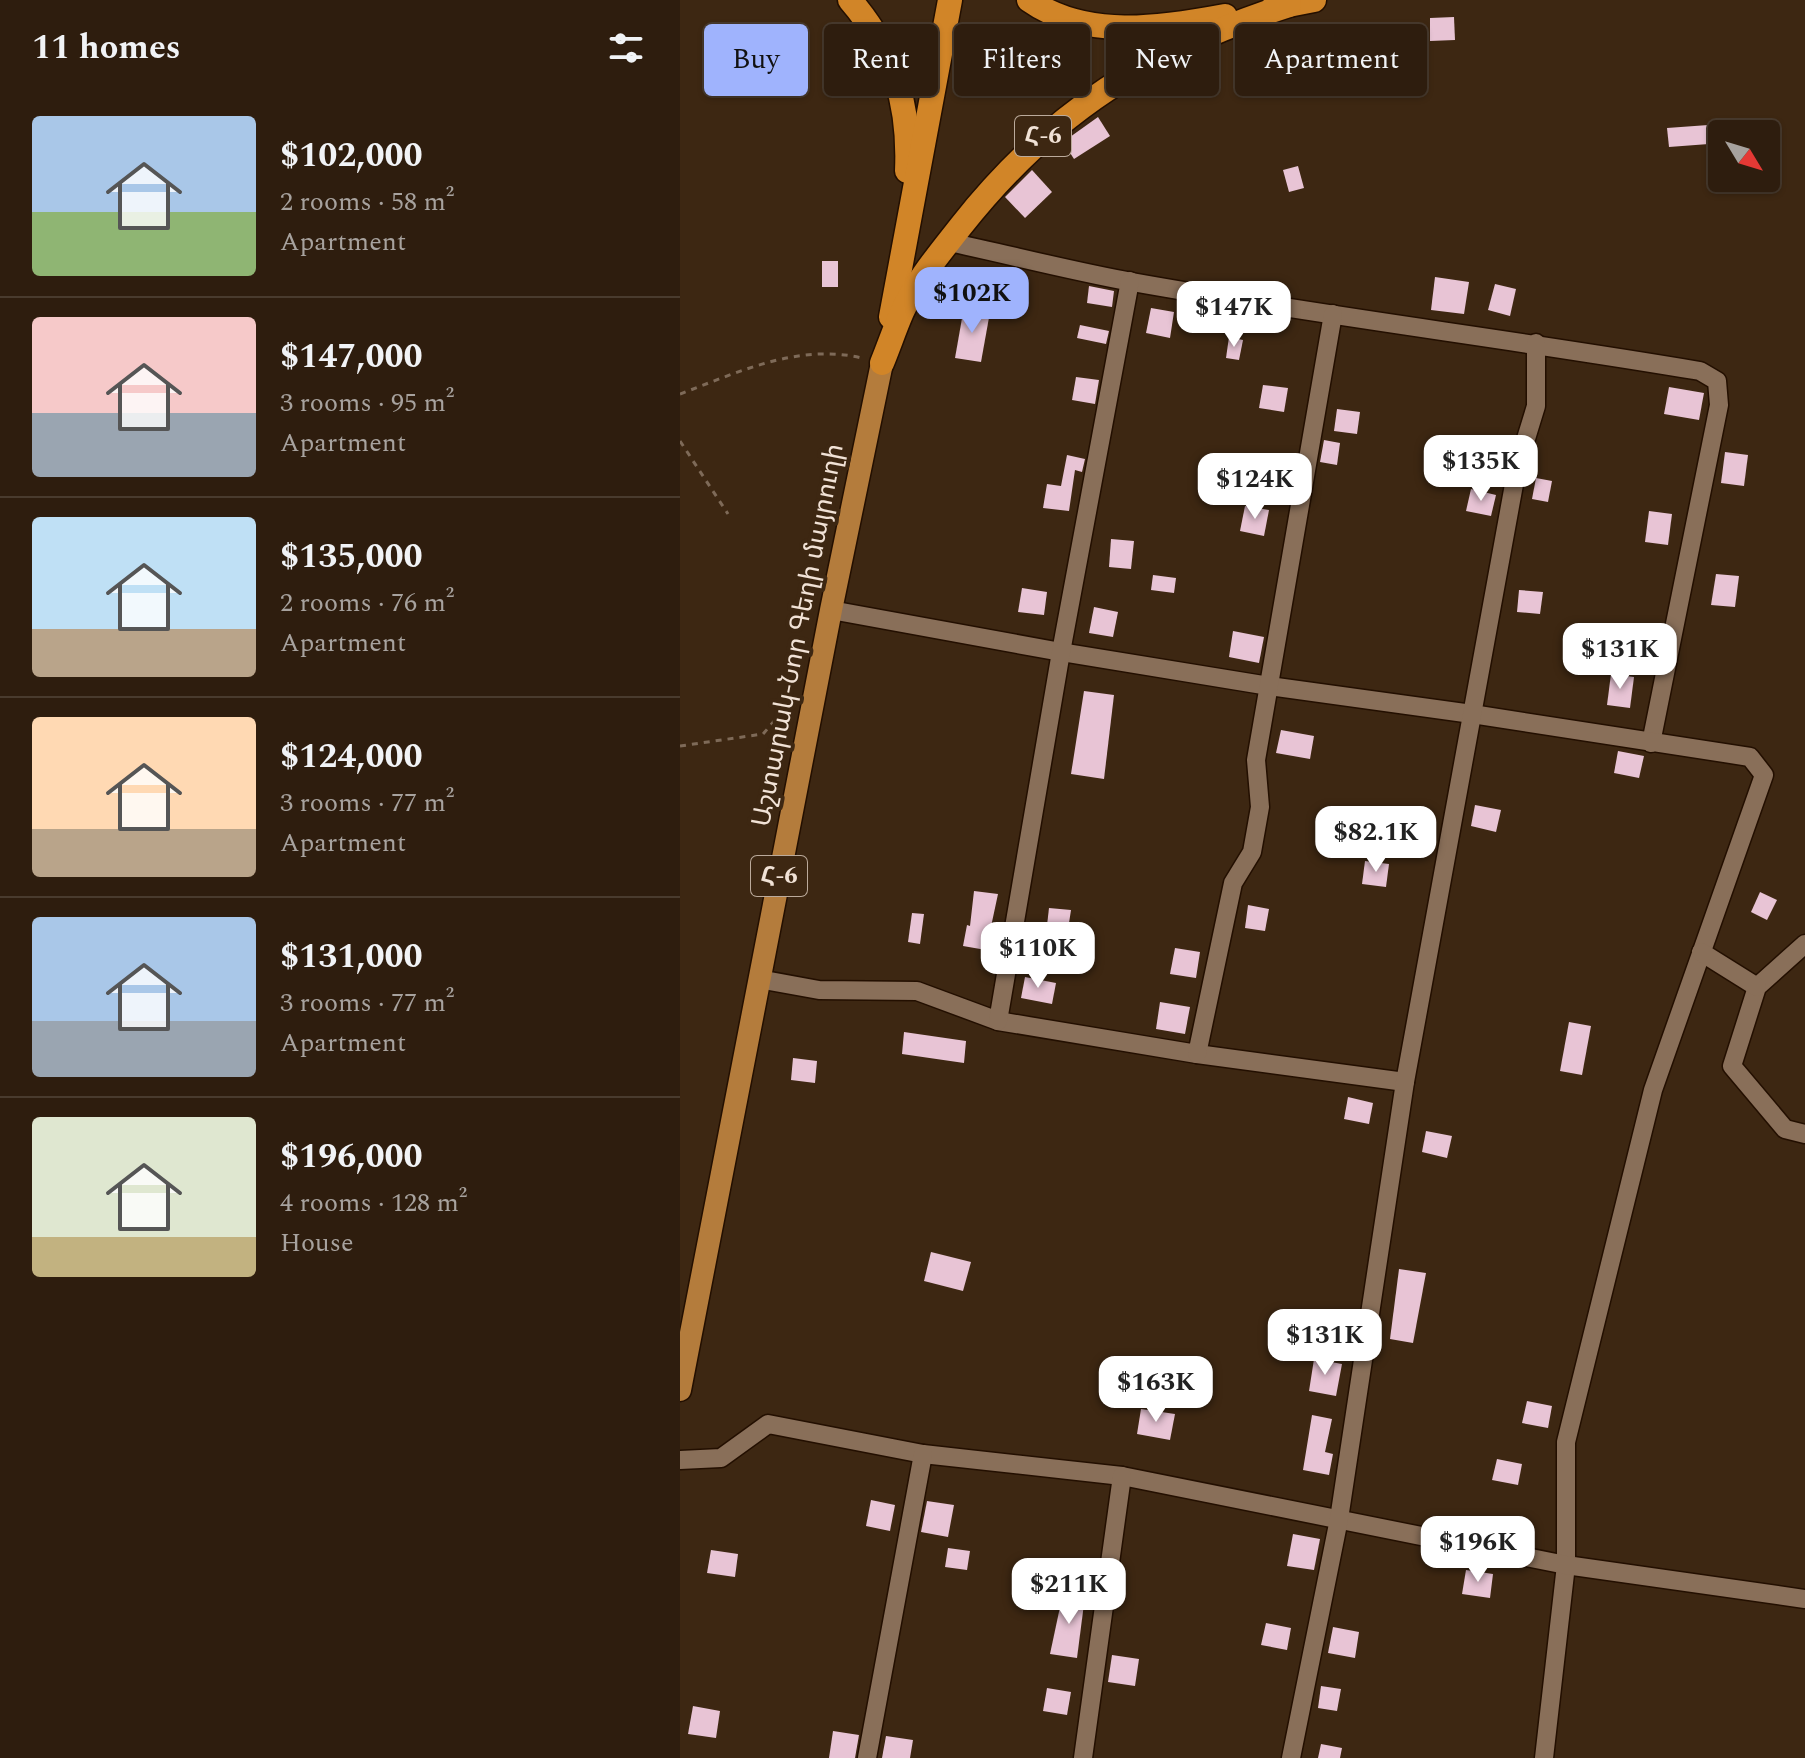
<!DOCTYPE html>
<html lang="en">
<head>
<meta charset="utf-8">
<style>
  :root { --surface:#2e1d0e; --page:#3a2a1c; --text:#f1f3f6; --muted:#a7a29e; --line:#493b2e; --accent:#9fb3fd }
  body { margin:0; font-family:Spectral,"Noto Sans Armenian",serif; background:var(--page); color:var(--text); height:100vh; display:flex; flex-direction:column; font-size:30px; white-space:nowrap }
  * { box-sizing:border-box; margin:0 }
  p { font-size:26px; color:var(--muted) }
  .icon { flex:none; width:44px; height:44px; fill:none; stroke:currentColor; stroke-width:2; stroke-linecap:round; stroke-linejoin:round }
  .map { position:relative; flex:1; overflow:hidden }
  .side { display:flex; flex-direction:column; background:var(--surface); width:680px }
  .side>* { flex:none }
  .banner { position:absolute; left:24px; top:24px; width:760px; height:72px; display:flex; gap:16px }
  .needle { width:52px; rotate:128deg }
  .controls { position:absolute; left:1028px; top:120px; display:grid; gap:16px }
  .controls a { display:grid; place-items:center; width:72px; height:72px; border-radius:8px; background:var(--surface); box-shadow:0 2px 6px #0004,0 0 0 2px var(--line); font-size:40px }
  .price { position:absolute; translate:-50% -68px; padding:0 18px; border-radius:16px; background:#fff; color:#222; font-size:26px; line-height:52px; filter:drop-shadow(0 2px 4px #0008) }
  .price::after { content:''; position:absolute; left:50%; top:48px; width:24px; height:18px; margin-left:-12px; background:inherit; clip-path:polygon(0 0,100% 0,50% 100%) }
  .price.on { background:var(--accent); color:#111 }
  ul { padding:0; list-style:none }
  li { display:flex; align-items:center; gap:24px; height:200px; padding:0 32px }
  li+li { border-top:2px solid var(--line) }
  li span { display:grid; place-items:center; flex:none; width:224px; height:160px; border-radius:8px; color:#555 }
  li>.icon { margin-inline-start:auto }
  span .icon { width:96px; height:96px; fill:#fffc; stroke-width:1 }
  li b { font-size:34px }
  h2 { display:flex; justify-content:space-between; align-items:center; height:96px; padding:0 32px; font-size:34px }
  .tag { padding:0 28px; border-radius:8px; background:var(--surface); box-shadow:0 2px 6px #0004,0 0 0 2px var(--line); font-size:28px; line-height:72px }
  .tag.on { background:var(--accent); color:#111 }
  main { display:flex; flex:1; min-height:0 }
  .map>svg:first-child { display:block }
  .building { fill:#e8c4d5 }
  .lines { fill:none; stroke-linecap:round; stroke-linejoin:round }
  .minor-casing { stroke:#230f00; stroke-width:21 }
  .major-casing { stroke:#230f00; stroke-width:25 }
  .highway-casing { stroke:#230f00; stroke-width:27 }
  .path { stroke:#7e6a58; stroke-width:3; stroke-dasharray:6 6; stroke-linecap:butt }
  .minor { stroke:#896f59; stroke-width:18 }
  .major { stroke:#b47c3c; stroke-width:22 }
  .highway { stroke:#d18528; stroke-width:24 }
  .labels { text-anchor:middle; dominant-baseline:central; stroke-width:8; stroke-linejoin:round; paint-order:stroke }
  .shield { fill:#3d2712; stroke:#bbaa9b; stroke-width:2 }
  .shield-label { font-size:24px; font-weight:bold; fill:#f1e2d6 }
  .street-label { font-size:26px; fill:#f1e2d6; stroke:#3d2712 }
</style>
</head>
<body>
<main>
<section class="side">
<h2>11 homes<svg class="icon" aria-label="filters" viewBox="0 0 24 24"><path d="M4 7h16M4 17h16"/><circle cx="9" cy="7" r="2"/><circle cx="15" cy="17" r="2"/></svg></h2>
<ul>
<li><span style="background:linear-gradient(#a9c7e8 60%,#8fb573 0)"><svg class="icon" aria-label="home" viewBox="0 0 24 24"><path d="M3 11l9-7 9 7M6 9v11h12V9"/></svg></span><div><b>$102,000</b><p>2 rooms · 58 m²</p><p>Apartment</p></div></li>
<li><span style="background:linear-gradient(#f6c9c9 60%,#9aa5b1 0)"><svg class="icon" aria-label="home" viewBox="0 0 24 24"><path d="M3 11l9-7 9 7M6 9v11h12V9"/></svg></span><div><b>$147,000</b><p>3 rooms · 95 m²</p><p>Apartment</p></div></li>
<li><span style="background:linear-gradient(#bfe0f5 70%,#b9a48a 0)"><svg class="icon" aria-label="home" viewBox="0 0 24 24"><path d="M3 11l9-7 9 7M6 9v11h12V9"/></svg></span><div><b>$135,000</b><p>2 rooms · 76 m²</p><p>Apartment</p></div></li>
<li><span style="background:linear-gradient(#ffd9b3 70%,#b9a48a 0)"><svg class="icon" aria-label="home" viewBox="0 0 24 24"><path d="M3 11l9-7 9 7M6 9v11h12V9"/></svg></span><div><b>$124,000</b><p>3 rooms · 77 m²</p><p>Apartment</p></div></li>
<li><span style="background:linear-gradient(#a9c7e8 65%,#9aa5b1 0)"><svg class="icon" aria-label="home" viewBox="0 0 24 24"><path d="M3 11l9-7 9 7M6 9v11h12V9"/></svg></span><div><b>$131,000</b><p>3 rooms · 77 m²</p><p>Apartment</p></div></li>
<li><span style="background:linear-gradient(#dfe7d0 75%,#c2b280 0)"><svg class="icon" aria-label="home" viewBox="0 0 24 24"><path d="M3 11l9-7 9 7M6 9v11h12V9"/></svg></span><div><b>$196,000</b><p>4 rooms · 128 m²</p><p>House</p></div></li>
</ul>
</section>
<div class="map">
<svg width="1125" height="1758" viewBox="0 0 1125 1758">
  <rect width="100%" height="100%" fill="#3d2712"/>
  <!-- building -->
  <g class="building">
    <polygon points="774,17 775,40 750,41 750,18"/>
    <polygon points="687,31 700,32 698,52 685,50"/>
    <polygon points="418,117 430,136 394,159 383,142"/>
    <polygon points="1042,124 1042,143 989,147 987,128"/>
    <polygon points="618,166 624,188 609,192 603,170"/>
    <polygon points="352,170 372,192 345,218 325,197"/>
    <rect x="142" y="261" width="16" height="26"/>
    <polygon points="755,277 789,282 784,314 751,310"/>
    <polygon points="815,284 836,289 830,316 808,310"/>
    <polygon points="409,286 434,291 432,307 407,303"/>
    <polygon points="284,307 310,312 301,362 275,358"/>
    <polygon points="471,308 494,312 490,338 466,333"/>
    <polygon points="400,325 429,331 426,344 397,338"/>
    <polygon points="549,337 563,340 559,360 546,358"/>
    <polygon points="396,377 419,380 415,404 392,400"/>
    <polygon points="583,385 608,388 604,412 579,408"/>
    <polygon points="989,387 1024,393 1019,420 984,414"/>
    <polygon points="657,409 680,412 677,434 654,431"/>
    <polygon points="644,440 660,443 657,465 640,462"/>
    <polygon points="1045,452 1068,455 1064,486 1041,483"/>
    <polygon points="387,455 405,459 402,472 395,470 389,511 363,508 367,484 381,486"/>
    <polygon points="856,478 872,481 868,502 852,499"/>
    <polygon points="791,489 816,495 811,516 786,511"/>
    <polygon points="565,506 589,510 584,536 560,531"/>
    <polygon points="969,511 992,514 988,545 965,542"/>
    <polygon points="431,539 454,541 451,569 429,567"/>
    <polygon points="1036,574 1059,576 1055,607 1031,605"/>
    <polygon points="473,575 496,578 494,593 471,590"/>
    <polygon points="342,588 367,592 364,615 338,612"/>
    <polygon points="839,590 863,592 860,614 837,612"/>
    <polygon points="414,607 438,612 433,637 409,633"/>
    <polygon points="553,631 584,637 579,663 549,657"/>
    <polygon points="931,674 954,677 950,708 927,705"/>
    <polygon points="404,691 434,695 424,779 391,774"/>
    <polygon points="601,730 634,736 630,759 596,753"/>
    <polygon points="938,751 964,756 959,778 934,773"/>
    <polygon points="795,805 821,810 816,832 791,826"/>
    <polygon points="685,861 709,864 706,887 682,884"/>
    <polygon points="294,891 318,894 306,950 283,946 287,925 290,926"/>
    <polygon points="1080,892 1097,900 1087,920 1071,912"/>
    <polygon points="568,905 589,909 585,931 565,928"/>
    <polygon points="369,908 391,910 387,936 366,934"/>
    <polygon points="232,913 244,914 240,944 228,942"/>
    <polygon points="344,943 360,946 357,959 341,957"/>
    <polygon points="495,948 520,952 516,978 490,974"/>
    <polygon points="345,977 376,983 372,1004 341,998"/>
    <polygon points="480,1002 510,1007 505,1034 476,1029"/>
    <polygon points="889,1022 911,1026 902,1075 880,1071"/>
    <polygon points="224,1032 286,1041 284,1063 222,1054"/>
    <polygon points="113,1058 137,1061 135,1083 111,1080"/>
    <polygon points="668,1097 693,1103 689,1124 664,1119"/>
    <polygon points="746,1131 772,1136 767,1158 742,1152"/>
    <polygon points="251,1252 291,1262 283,1291 244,1281"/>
    <polygon points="719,1269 746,1273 733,1343 710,1339"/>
    <polygon points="634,1359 662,1364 656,1396 629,1391"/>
    <polygon points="847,1401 872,1406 868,1428 842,1423"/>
    <polygon points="461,1409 495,1414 490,1440 457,1434"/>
    <polygon points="632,1415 652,1419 645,1452 653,1454 649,1475 623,1470"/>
    <polygon points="817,1459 842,1464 838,1485 812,1480"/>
    <polygon points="191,1500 215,1505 210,1531 186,1526"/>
    <polygon points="247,1501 274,1505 268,1537 241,1532"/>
    <polygon points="613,1534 640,1539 634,1570 607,1566"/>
    <polygon points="268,1548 290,1551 287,1570 265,1567"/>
    <polygon points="31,1550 58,1554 55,1577 27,1573"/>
    <polygon points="786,1570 813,1574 810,1598 782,1594"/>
    <polygon points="383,1593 405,1596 397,1658 370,1654"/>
    <polygon points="586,1623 611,1628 607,1650 581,1645"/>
    <polygon points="653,1627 679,1632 675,1658 648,1653"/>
    <polygon points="432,1655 459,1659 455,1686 428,1682"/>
    <polygon points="641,1686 661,1689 657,1711 638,1708"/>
    <polygon points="367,1688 391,1692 387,1715 363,1711"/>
    <polygon points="13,1706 40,1711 36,1738 8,1734"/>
    <polygon points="153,1731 179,1735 175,1758 149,1758"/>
    <polygon points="206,1736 233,1740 230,1758 202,1758"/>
    <polygon points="641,1744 662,1748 660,1758 638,1758"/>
  </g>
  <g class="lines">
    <defs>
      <g id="minor">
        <path d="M269,242c61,13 122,29 183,40 189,34 379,57 568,89l17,10 2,24 -68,338"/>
        <polyline points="151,610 381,652 589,686 792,714 1070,757 1084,775 973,1090 886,1442 886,1565 864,1758"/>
        <polyline points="1125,944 1077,987 1052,1066 1105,1129 1125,1134"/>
        <polyline points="1021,952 1077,987"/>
        <polyline points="79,979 139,990 237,991 318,1021 517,1054 725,1082"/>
        <polyline points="318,1021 381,652 450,281"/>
        <polyline points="517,1054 553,883 572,852 580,807 576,760 653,314"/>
        <polyline points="0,1460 41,1458 88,1424 243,1454 442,1476 886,1565 1125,1599"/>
        <polyline points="187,1758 243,1454"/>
        <polyline points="403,1758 442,1476"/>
        <polyline points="611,1758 659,1519 725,1082 837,468 856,406 856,343"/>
      </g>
      <polyline id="major" points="0,1390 151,610 202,363"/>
      <g id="highway">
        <path d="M170,0c44,51 60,104 57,171"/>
        <path d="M349,0c57,40 132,28 196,16"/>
        <polyline points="593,8 634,0"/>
        <polyline points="211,317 270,0"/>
        <path d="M202,363c7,-17 13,-35 20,-51 14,-31 38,-59 59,-86 91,-115 189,-176 328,-221"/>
      </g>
    </defs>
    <!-- minor casing -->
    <use href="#minor" class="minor-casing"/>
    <!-- major casing -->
    <use href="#major" class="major-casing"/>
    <!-- highway casing -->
    <use href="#highway" class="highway-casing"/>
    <!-- path -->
    <g class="path">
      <path d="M0,394c59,-22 118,-51 182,-36"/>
      <polyline points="0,441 48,514"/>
      <polyline points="0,746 83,734 96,719 114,718"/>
    </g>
    <!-- minor -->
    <use href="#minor" class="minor"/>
    <!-- major -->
    <use href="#major" class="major"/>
    <!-- highway -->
    <use href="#highway" class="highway"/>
  </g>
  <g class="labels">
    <!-- shield labels -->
    <g class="shield">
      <rect x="335" y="116" width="56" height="40" rx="6"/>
      <rect x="71" y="856" width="56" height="40" rx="6"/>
    </g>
    <g class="shield-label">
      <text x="363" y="136">Հ-6</text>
      <text x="99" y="876">Հ-6</text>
    </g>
    <!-- street labels -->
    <g class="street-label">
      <text transform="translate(118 635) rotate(-79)">Աշտարակ-Նոր Գեղի մայրուղի</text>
    </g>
  </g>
</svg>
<div class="controls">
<a><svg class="needle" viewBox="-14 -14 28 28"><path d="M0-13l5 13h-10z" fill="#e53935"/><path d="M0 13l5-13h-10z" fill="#a7a29e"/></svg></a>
</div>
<b class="price on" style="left:292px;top:335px">$102K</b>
<b class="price" style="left:554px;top:349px">$147K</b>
<b class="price" style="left:801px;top:503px">$135K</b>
<b class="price" style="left:575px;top:521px">$124K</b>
<b class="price" style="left:940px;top:691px">$131K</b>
<b class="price" style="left:696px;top:874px">$82.1K</b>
<b class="price" style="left:358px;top:990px">$110K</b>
<b class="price" style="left:645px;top:1377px">$131K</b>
<b class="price" style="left:476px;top:1424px">$163K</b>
<b class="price" style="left:798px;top:1584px">$196K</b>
<b class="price" style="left:389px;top:1626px">$211K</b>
<div class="banner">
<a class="tag on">Buy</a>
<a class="tag">Rent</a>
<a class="tag">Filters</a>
<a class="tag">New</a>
<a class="tag">Apartment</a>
</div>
</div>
</main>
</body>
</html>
